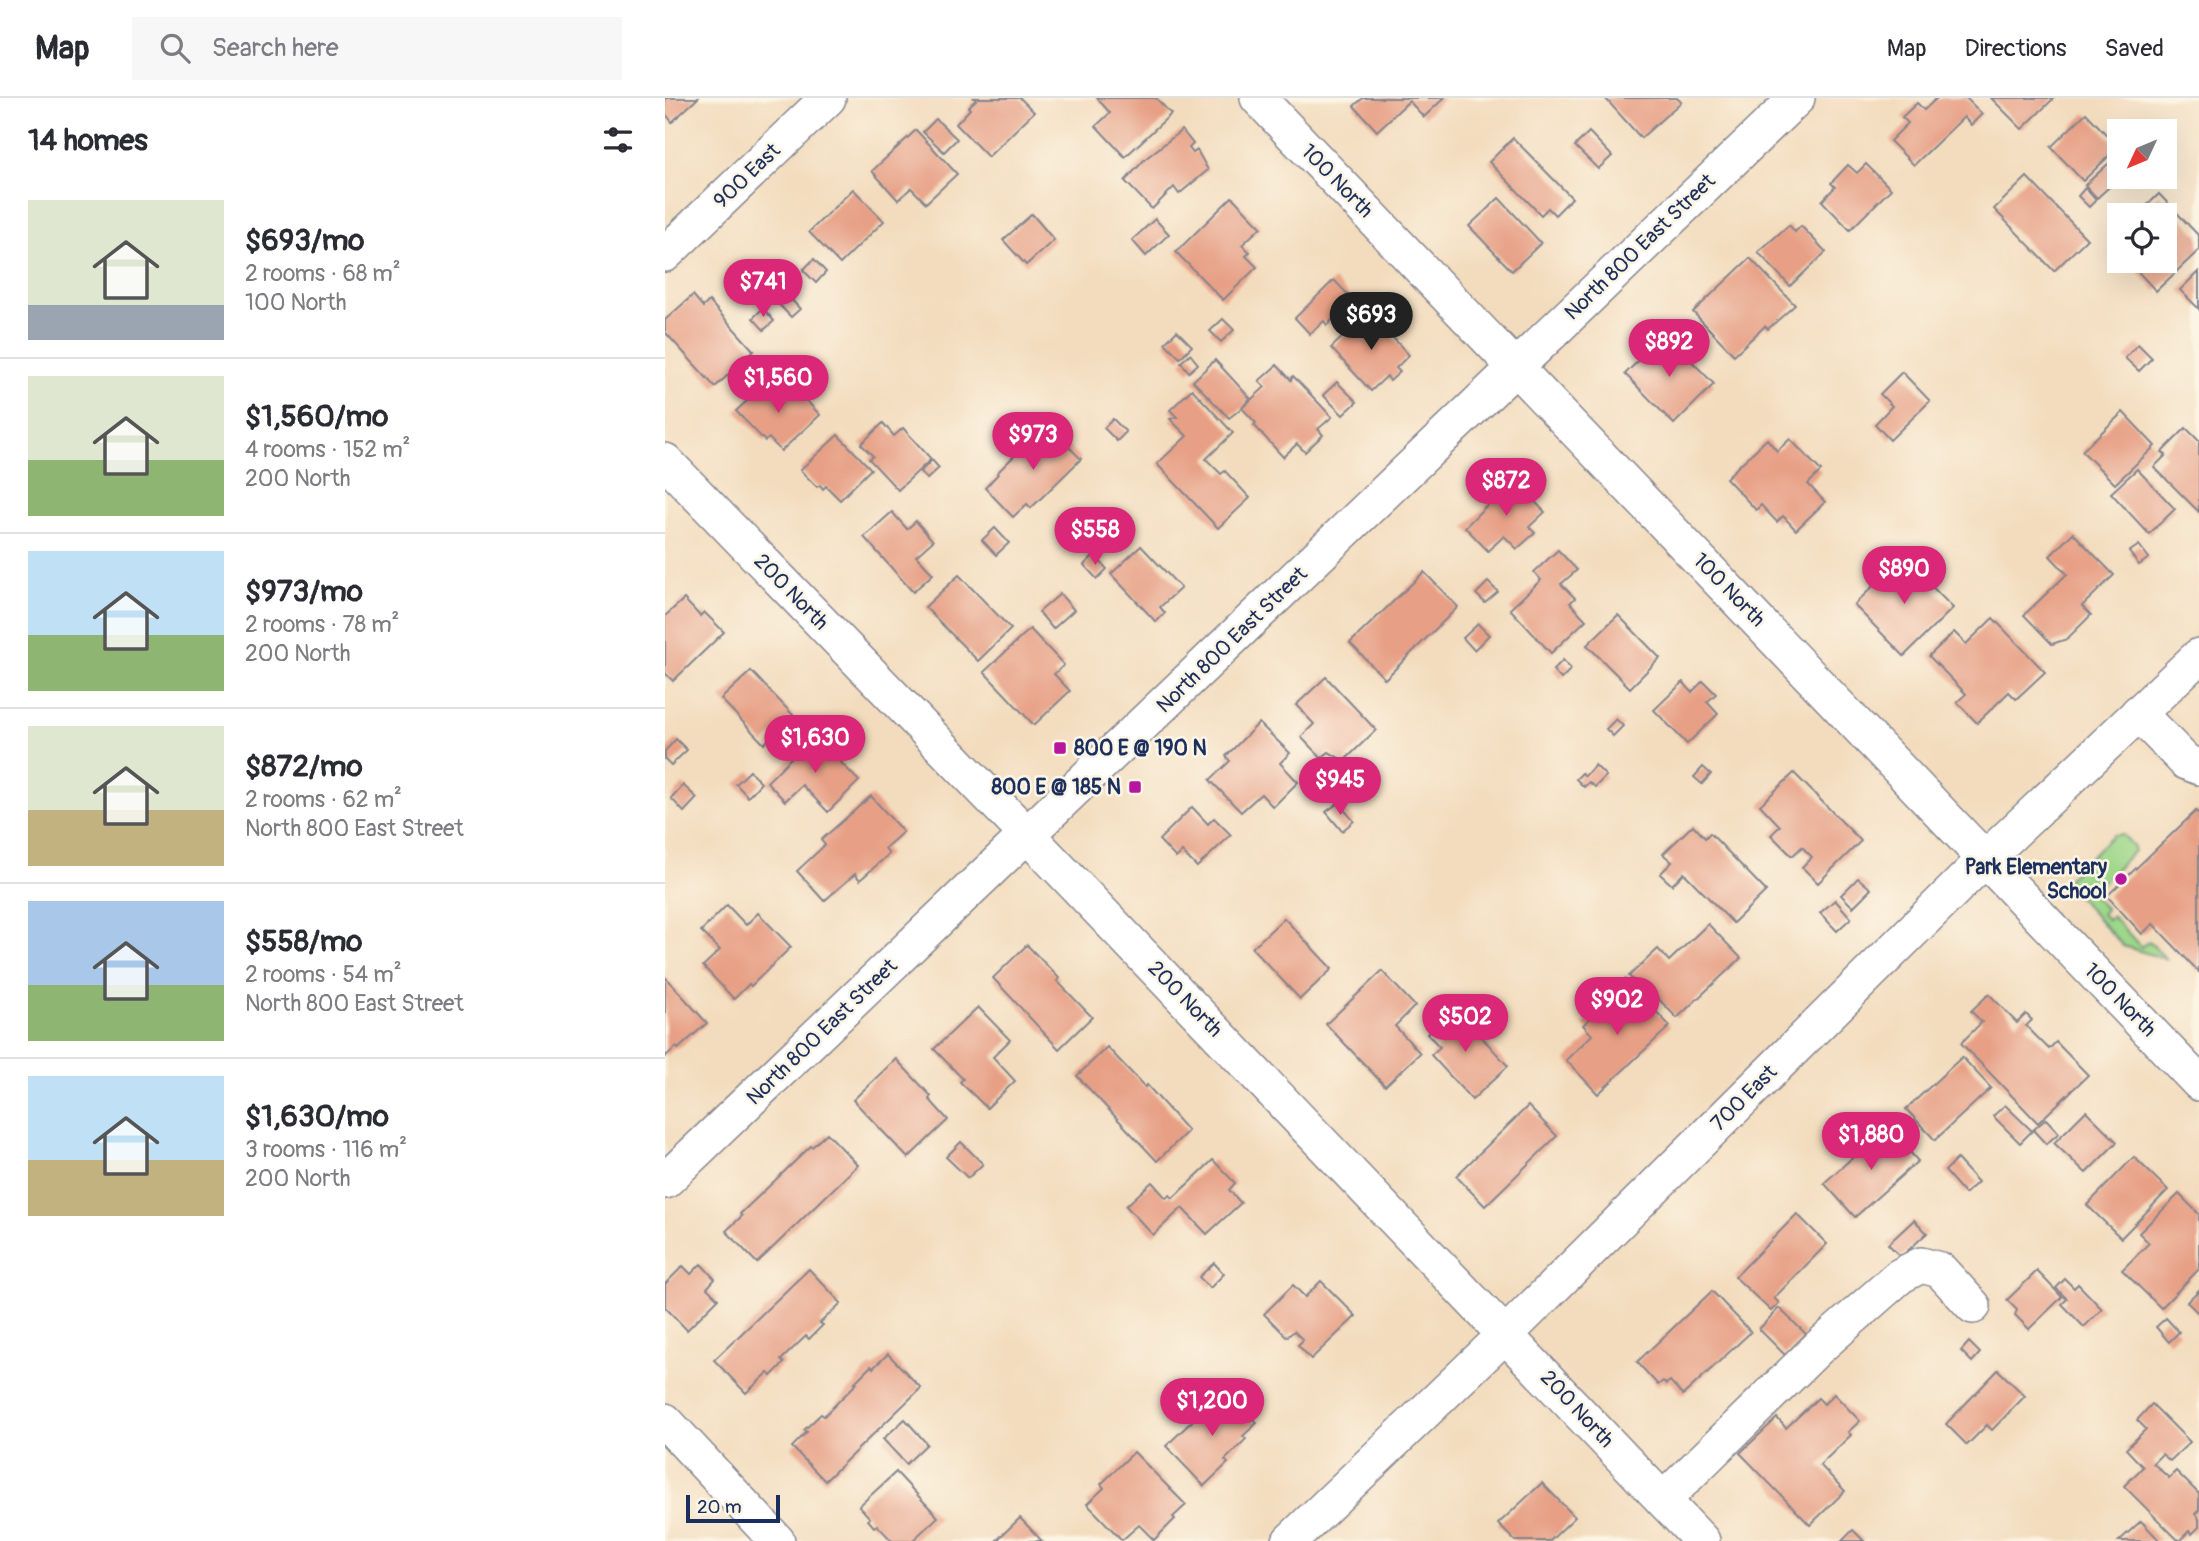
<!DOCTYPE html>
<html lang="en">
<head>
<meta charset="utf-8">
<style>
  :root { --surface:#fff; --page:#f7f7f7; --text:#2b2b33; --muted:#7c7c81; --line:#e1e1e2; --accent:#db2777 }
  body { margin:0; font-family:Pangolin,sans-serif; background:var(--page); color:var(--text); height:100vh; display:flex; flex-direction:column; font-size:26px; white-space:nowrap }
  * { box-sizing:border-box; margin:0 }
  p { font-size:23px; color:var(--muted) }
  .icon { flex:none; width:38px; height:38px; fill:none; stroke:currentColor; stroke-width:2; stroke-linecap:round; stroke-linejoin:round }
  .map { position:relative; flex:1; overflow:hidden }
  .panel { display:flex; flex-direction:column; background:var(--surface); width:665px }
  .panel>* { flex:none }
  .needle { width:46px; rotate:226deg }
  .controls { position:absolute; left:1442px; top:21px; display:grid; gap:14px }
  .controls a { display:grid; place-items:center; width:70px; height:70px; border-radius:0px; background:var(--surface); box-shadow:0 7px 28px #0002; font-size:35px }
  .scale { position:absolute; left:21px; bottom:18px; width:94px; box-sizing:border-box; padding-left:7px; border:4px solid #1b2f5e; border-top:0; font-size:19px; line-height:24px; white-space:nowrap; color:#1b2f5e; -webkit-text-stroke:5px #fcf5e5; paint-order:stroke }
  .price { position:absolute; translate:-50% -60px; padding:0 16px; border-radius:24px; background:var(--accent); color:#fff; font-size:23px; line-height:46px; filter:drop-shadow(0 2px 4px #0008) }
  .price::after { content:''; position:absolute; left:50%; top:42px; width:21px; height:16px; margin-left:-10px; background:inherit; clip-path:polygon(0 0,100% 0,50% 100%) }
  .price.on { background:#222; color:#fff }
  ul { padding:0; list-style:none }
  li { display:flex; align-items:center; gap:21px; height:175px; padding:0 28px }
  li+li { border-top:2px solid var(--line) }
  li span { display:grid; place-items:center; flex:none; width:196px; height:140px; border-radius:0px; color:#555 }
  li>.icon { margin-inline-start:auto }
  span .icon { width:84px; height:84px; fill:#fffc; stroke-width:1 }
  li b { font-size:30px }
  h2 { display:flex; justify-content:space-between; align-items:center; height:84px; padding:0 28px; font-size:30px }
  header { display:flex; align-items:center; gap:42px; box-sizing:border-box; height:98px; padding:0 35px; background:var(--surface); border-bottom:2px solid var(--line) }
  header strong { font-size:33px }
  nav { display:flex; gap:38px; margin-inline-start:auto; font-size:24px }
  .search { width:490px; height:63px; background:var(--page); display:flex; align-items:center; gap:18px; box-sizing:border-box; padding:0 24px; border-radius:0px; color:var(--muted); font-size:26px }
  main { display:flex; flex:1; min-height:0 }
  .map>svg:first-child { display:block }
  .green { fill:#9ed78a; stroke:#5c8374; stroke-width:2 }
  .building { fill:#e7a086 }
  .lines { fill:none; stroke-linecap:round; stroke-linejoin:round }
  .minor-casing { stroke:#87868e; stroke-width:38 }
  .minor { stroke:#fff; stroke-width:35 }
  .poi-dot { fill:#b5179e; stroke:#fcf5e5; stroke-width:2.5 }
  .labels { text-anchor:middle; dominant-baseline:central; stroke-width:5; stroke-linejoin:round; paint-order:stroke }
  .street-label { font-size:21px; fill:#1b2f5e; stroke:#fcf5e5 }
  .poi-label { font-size:21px; font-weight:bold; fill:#1b2f5e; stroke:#fcf5e5; text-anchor:end }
</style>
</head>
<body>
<header>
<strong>Map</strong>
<div class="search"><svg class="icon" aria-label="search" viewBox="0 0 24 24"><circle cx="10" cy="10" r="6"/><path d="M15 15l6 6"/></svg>Search here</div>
<nav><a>Map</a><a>Directions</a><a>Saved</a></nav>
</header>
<main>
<section class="panel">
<h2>14 homes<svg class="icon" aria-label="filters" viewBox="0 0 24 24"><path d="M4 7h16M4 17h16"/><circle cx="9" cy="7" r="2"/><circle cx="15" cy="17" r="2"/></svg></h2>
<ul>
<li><span style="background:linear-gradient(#dfe7d0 75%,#9aa5b1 0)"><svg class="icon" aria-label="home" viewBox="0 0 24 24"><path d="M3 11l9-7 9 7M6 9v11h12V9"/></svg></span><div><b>$693/mo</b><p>2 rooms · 68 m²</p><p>100 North</p></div></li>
<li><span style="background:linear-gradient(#dfe7d0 60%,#8fb573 0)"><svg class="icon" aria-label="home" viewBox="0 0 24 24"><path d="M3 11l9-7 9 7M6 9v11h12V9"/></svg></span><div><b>$1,560/mo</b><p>4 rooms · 152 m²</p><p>200 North</p></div></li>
<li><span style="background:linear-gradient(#bfe0f5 60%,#8fb573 0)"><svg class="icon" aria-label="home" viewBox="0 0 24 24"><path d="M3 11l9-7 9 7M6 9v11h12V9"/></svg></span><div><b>$973/mo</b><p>2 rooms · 78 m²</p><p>200 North</p></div></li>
<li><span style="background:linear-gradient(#dfe7d0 60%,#c2b280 0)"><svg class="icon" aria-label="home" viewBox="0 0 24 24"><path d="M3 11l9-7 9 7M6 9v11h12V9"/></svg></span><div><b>$872/mo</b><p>2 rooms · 62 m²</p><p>North 800 East Street</p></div></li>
<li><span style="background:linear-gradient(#a9c7e8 60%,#8fb573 0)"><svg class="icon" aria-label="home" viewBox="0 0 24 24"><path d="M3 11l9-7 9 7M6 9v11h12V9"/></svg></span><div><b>$558/mo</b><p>2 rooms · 54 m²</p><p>North 800 East Street</p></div></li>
<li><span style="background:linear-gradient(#bfe0f5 60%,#c2b280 0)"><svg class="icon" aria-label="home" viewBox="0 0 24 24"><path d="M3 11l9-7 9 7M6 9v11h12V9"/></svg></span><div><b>$1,630/mo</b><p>3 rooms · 116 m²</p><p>200 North</p></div></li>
</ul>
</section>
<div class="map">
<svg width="1534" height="1443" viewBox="0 0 1534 1443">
  <rect width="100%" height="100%" fill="#fcf5e5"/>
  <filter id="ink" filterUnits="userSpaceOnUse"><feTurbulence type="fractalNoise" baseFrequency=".0143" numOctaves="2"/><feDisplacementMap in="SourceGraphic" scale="14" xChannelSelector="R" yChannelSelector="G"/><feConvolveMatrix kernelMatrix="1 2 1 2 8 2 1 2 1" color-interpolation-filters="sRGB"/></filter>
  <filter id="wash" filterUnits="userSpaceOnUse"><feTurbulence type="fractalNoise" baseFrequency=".00686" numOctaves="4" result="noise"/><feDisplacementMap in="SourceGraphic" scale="28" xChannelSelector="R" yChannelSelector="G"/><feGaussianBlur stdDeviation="1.57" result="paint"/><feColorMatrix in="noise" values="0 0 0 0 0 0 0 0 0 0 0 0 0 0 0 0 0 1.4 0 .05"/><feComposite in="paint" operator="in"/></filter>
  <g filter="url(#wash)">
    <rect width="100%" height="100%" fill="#f3dcbd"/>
    <!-- green -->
    <polygon class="green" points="1448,737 1458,737 1469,749 1469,753 1426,796 1441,811 1437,816 1443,822 1447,818 1476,849 1484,843 1501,861 1458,848 1403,788 1403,780"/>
    <g id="blocks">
      <!-- building -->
      <g class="building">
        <polygon points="0,0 33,0 7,24 0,15"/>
        <polygon points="309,0 355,0 369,14 323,59 291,26 305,11 303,9 311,2"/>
        <polygon points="432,0 491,0 506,16 460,59 431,28 445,15"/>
        <polygon points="698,0 779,0 759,19 744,3 712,33 689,8"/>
        <polygon points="940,0 1012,0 1016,4 976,40"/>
        <polygon points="1272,0 1301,0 1317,16 1306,27 1299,19 1249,67 1225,43 1243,25 1237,19 1252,5 1259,12"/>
        <polygon points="1326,0 1389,0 1357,31"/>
        <polygon points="1421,15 1453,49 1418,83 1386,49"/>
        <polygon points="271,21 292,41 279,54 258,34"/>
        <polygon points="251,32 292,76 261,105 246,90 233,102 207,73"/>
        <polygon points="517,32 528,46 524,50 528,55 532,52 543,72 514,96 509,89 487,111 460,83 480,61"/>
        <polygon points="924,34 947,58 933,71 910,48"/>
        <polygon points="848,40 907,100 890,117 883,110 876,117 824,64"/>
        <polygon points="1201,66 1226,91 1185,132 1157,103 1170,89 1166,85 1183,67 1192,75"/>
        <polygon points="1443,66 1454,80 1432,100 1420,87"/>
        <polygon points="1362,79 1422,141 1389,173 1329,111"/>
        <polygon points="1420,90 1431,102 1424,109 1413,98"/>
        <polygon points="188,91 219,123 175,166 144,134"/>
        <polygon points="1494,96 1534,138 1534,152 1491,193 1463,163 1500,163 1500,117 1472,117"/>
        <polygon points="567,99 596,129 577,147 585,154 581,158 592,169 558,202 511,154"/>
        <polygon points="834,100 876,145 847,173 804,128"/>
        <polygon points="367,116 389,142 361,167 338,142"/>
        <polygon points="490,121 504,136 481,158 467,142"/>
        <polygon points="1124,127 1130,134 1136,128 1161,154 1125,188 1093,154"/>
        <polygon points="1454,134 1454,154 1444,143"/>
        <polygon points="1085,160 1130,207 1103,231 1100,228 1069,257 1028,214"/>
        <polygon points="149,161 161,174 151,185 138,172"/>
        <polygon points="1534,173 1534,211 1515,192"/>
        <polygon points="669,182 688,202 662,227 659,223 645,236 630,220"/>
        <polygon points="114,188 135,211 126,219 105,197"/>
        <polygon points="28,197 38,209 44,203 89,253 50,289 0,234 0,222"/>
        <polygon points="98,210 109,223 99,232 88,220"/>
        <polygon points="704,214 744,257 731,270 735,274 725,283 722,278 706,293 666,250"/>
        <polygon points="558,221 569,232 556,244 545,233"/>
        <polygon points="512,233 527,248 515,260 500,245"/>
        <polygon points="1000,236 1049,286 1009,326 960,276"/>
        <polygon points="1473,246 1487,260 1474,273 1460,260"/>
        <polygon points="525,256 533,266 524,274 516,264"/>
        <polygon points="550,262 585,300 577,310 600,289 594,283 612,267 626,282 628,278 667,319 653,331 658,337 640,354 632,346 618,359 589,327 591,325 577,310 564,320 528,283"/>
        <polygon points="1237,274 1265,303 1225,342 1210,326 1227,308 1215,296"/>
        <polygon points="124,284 155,317 116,353 104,340 100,343 71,313 99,287 110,298"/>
        <polygon points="672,284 692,304 678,317 658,297"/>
        <polygon points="527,291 568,335 541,361 556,376 560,373 585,400 553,430 492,366 522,338 505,321 512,319 505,312"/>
        <polygon points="1458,314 1490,348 1450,386 1417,353"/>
        <polygon points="448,321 461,334 452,343 439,330"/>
        <polygon points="218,325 229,338 238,330 266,361 233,392 204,361 208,358 196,346"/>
        <polygon points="381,326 416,361 366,410 362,406 348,419 320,390 333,376 332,375"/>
        <polygon points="1521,330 1534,343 1534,414 1489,369 1501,357 1497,354"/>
        <polygon points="173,337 206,371 175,402 161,388 158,391 155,387 152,389 135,372"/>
        <polygon points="1102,341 1112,353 1125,341 1156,373 1143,386 1160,404 1131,432 1118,418 1112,424 1096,407 1091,412 1061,380"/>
        <polygon points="267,362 274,370 262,381 255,374"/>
        <polygon points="1472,371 1510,411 1484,436 1446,395"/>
        <polygon points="848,381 880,414 864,429 870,435 852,451 839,438 823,453 800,429"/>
        <polygon points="227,414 242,431 251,423 268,443 251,458 268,476 248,494 199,439"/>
        <polygon points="330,430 344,445 331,457 317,442"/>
        <polygon points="1408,435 1449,477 1417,508 1426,517 1402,541 1387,546 1359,517 1402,476 1385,458"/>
        <polygon points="1474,447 1484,460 1474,467 1464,454"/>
        <polygon points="476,448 516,490 495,509 500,515 491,524 446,476"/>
        <polygon points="893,452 912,472 896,486 910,500 905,505 921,522 886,555 845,511 876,482 869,474"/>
        <polygon points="429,457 442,471 432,481 419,467"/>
        <polygon points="1238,459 1288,510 1239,558 1189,507"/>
        <polygon points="759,474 793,509 720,581 685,545"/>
        <polygon points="294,477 346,531 313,563 260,509"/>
        <polygon points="823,484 833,494 820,505 811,496"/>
        <polygon points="395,496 409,512 388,531 374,514"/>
        <polygon points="19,501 35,518 39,514 59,534 8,583 0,575 0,518"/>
        <polygon points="953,517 995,560 965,590 922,547"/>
        <polygon points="1328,520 1380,574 1351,601 1344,594 1312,625 1292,604 1301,596 1264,558 1289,534 1301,546"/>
        <polygon points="813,526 824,537 809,552 798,540"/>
        <polygon points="365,531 399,567 389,576 405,593 369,627 319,574"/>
        <polygon points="898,562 906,571 896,581 888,572"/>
        <polygon points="86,573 128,617 99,646 56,601"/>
        <polygon points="661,579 711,632 679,663 664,654 656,660 636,639 649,626 631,607"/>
        <polygon points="1038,583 1051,596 1042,604 1053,616 1022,646 989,612 1018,584 1027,594"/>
        <polygon points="951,621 958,628 948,638 941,631"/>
        <polygon points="594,625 625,655 615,665 633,684 608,709 596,696 576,714 545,682 565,663 561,658"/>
        <polygon points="149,637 194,683 163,714 137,687 120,703 102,684"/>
        <polygon points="11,641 22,652 6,667 0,661 0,653"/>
        <polygon points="930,667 941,678 930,689 924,684 919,689 911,681 917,675 920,678"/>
        <polygon points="1038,669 1046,676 1037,686 1029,679"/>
        <polygon points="85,673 96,685 83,699 71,686"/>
        <polygon points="1129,675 1196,743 1153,785 1137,769 1147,759 1137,749 1127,758 1106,737 1115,728 1095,707"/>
        <polygon points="18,687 32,700 19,714 6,700"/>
        <polygon points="206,698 238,734 220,750 224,756 195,782 190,776 159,803 132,773 160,747 156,742"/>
        <polygon points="673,705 689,723 677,733 661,714"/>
        <polygon points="527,709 543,726 549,720 566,737 532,769 517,754 511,760 494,742"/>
        <polygon points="1531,713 1534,716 1534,874 1488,826 1477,836 1442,798"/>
        <polygon points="1028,727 1040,740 1045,735 1101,793 1068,825 1019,775 1007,787 995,776 1007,764 998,756"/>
        <polygon points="1193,780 1206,791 1188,809 1176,797"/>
        <polygon points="1170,802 1186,820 1172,833 1155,815"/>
        <polygon points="62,807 81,827 93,815 126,849 86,888 84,886 69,901 38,868 55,852 36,833"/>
        <polygon points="619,820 667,871 635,901 587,850"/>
        <polygon points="1043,826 1076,860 1012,920 981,888 977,892 964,878 993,851 1004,863"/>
        <polygon points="362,847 394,880 392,883 427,919 394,951 328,880"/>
        <polygon points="717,873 750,908 730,928 755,955 720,988 661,926"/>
        <polygon points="0,879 42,925 13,951 11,949 0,959"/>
        <polygon points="960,881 1005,928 933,996 901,962 927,937 918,927 944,902 954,912 956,909 944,896"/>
        <polygon points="1324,896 1352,925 1361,916 1367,922 1361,928 1384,951 1391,944 1423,977 1373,1025 1296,945 1317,924 1306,913"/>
        <polygon points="313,909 345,942 328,959 350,983 322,1010 295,984 298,981 269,951"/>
        <polygon points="790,910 843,968 807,1002 766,957 775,949 762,936"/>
        <polygon points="442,949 480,989 482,987 523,1033 492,1063 412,978"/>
        <polygon points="1297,959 1326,990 1270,1042 1241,1011"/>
        <polygon points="231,961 266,998 264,1001 283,1022 243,1060 188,1002"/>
        <polygon points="1340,1007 1367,1033 1355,1045 1328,1018"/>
        <polygon points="863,1008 892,1038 820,1108 791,1078"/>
        <polygon points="1421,1013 1452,1044 1421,1075 1389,1045"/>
        <polygon points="1381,1021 1394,1035 1381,1046 1368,1032"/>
        <polygon points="1222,1029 1253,1063 1190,1119 1159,1085"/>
        <polygon points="162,1035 193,1067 92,1165 61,1133 77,1118 75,1116 146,1048 147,1049"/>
        <polygon points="296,1044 318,1066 303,1080 281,1059"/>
        <polygon points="1469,1059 1503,1092 1456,1140 1422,1107"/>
        <polygon points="1292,1061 1313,1084 1300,1096 1280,1073"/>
        <polygon points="548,1062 570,1085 564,1092 576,1105 542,1136 517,1110 488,1137 461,1108 487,1084 501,1100 505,1097 508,1100"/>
        <polygon points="1514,1096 1534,1116 1534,1171 1496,1210 1457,1172 1484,1145 1474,1135"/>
        <polygon points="1132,1116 1162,1146 1109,1200 1114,1205 1106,1213 1070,1179"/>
        <polygon points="1249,1122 1262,1135 1236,1159 1223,1146"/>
        <polygon points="549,1165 559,1176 545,1190 534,1179"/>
        <polygon points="36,1166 50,1181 42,1190 53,1201 22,1232 0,1209 0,1186 18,1168 26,1176"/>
        <polygon points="144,1171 176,1205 155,1225 158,1227 144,1241 141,1238 116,1262 119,1265 106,1278 103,1275 81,1295 49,1262"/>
        <polygon points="1372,1173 1397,1199 1364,1231 1350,1217 1352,1212 1342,1202"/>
        <polygon points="1400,1181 1409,1190 1413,1186 1437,1211 1419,1229 1397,1206 1402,1201 1391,1190"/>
        <polygon points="656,1183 691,1218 646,1261 633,1247 638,1242 629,1233 622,1239 599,1216 628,1187 640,1199"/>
        <polygon points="1534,1192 1534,1216 1522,1204"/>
        <polygon points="1047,1193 1086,1234 1018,1297 1005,1283 1001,1286 998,1283 993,1287 972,1264"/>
        <polygon points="1114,1210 1141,1236 1120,1257 1094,1231"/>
        <polygon points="1501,1220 1514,1234 1504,1244 1491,1229"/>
        <polygon points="1304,1244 1315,1255 1307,1264 1296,1253"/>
        <polygon points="223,1256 256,1290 160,1383 127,1349 142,1334 139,1332 156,1316 159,1318 192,1285 190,1284 206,1268 208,1270"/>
        <polygon points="1333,1272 1360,1298 1327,1332 1322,1327 1302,1347 1281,1326"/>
        <polygon points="562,1293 592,1325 578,1338 581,1341 560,1362 563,1365 539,1388 501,1348 546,1305 548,1307"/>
        <polygon points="1169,1296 1195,1323 1183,1334 1186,1337 1155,1367 1180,1393 1145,1427 1075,1355 1112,1320 1121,1330 1153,1300 1159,1306"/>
        <polygon points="1487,1306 1525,1344 1505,1363 1497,1356 1488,1365 1504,1380 1511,1373 1534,1396 1534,1412 1530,1416 1534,1421 1534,1429 1527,1436 1524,1433 1514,1443 1459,1388 1478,1369 1461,1351 1481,1331 1472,1322"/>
        <polygon points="240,1321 262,1346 241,1366 218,1341"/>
        <polygon points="469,1354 521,1407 508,1419 510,1421 489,1442 474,1427 457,1442 422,1406 439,1390 436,1386"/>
        <polygon points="231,1374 273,1419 247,1443 227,1443 212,1427 209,1429 203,1422 205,1420 194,1408"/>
        <polygon points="877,1385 910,1419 885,1443 850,1443 833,1426"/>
        <polygon points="355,1420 377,1443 331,1443"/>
        <polygon points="1476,1423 1495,1443 1454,1443"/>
        <polygon points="1188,1432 1199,1443 1177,1443"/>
      </g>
    </g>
  </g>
  <g filter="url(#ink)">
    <use href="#blocks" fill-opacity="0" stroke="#87868e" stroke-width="2"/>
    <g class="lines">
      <defs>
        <g id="minor">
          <polyline points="593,0 1534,985"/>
          <polyline points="0,156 163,0"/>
          <polyline points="0,363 395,771 1037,1443"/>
          <polyline points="1473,615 1521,664 1534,669"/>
          <polyline points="0,1083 1132,0"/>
          <polyline points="0,1323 112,1443"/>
          <polyline points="998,1402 1153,1250 1235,1178 1256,1167 1275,1172 1308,1208"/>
          <polyline points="625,1443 841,1236 1320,761 1534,558"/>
        </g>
      </defs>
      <!-- minor casing -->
      <use href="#minor" class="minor-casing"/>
      <!-- minor -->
      <use href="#minor" class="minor"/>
    </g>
  </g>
  <!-- markers -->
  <g class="poi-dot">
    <rect x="388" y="643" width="14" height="14" rx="3.5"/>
    <rect x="463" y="682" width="14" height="14" rx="3.5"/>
    <circle cx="1456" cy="781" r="7"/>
  </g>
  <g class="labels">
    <!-- street labels -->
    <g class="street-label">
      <text transform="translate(82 78) rotate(-44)">900 East</text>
      <text transform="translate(672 83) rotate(46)">100 North</text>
      <text transform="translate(975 149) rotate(-44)">North 800 East Street</text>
      <text transform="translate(1064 492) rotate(46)">100 North</text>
      <text transform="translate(126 494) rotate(46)">200 North</text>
      <text transform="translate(567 542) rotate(-44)">North 800 East Street</text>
      <text transform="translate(520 901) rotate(46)">200 North</text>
      <text transform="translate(1455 902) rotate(46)">100 North</text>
      <text transform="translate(157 934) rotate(-44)">North 800 East Street</text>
      <text transform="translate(1079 1000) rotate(-45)">700 East</text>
      <text transform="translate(912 1311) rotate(47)">200 North</text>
    </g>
    <!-- poi labels -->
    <g class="poi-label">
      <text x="409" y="650" text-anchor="start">800 E @ 190 N</text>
      <text x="456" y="689">800 E @ 185 N</text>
      <text x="1442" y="769">Park Elementary<tspan x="1442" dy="24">School</tspan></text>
    </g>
  </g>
</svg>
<div class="controls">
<a><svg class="needle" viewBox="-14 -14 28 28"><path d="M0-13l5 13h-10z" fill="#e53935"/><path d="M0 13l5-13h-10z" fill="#7c7c81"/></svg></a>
<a><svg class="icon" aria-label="locate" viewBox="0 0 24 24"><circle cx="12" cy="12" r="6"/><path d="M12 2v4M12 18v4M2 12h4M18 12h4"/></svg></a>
</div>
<div class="scale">20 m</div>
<b class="price" style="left:98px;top:221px">$741</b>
<b class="price on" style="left:706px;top:254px">$693</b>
<b class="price" style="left:1004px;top:281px">$892</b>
<b class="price" style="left:113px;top:317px">$1,560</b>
<b class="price" style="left:368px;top:374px">$973</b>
<b class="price" style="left:841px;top:420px">$872</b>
<b class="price" style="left:430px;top:469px">$558</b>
<b class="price" style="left:1239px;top:508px">$890</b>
<b class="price" style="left:150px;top:677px">$1,630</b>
<b class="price" style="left:675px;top:719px">$945</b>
<b class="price" style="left:952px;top:939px">$902</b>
<b class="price" style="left:800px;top:956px">$502</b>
<b class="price" style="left:1206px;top:1074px">$1,880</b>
<b class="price" style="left:547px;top:1340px">$1,200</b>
</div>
</main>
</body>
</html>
